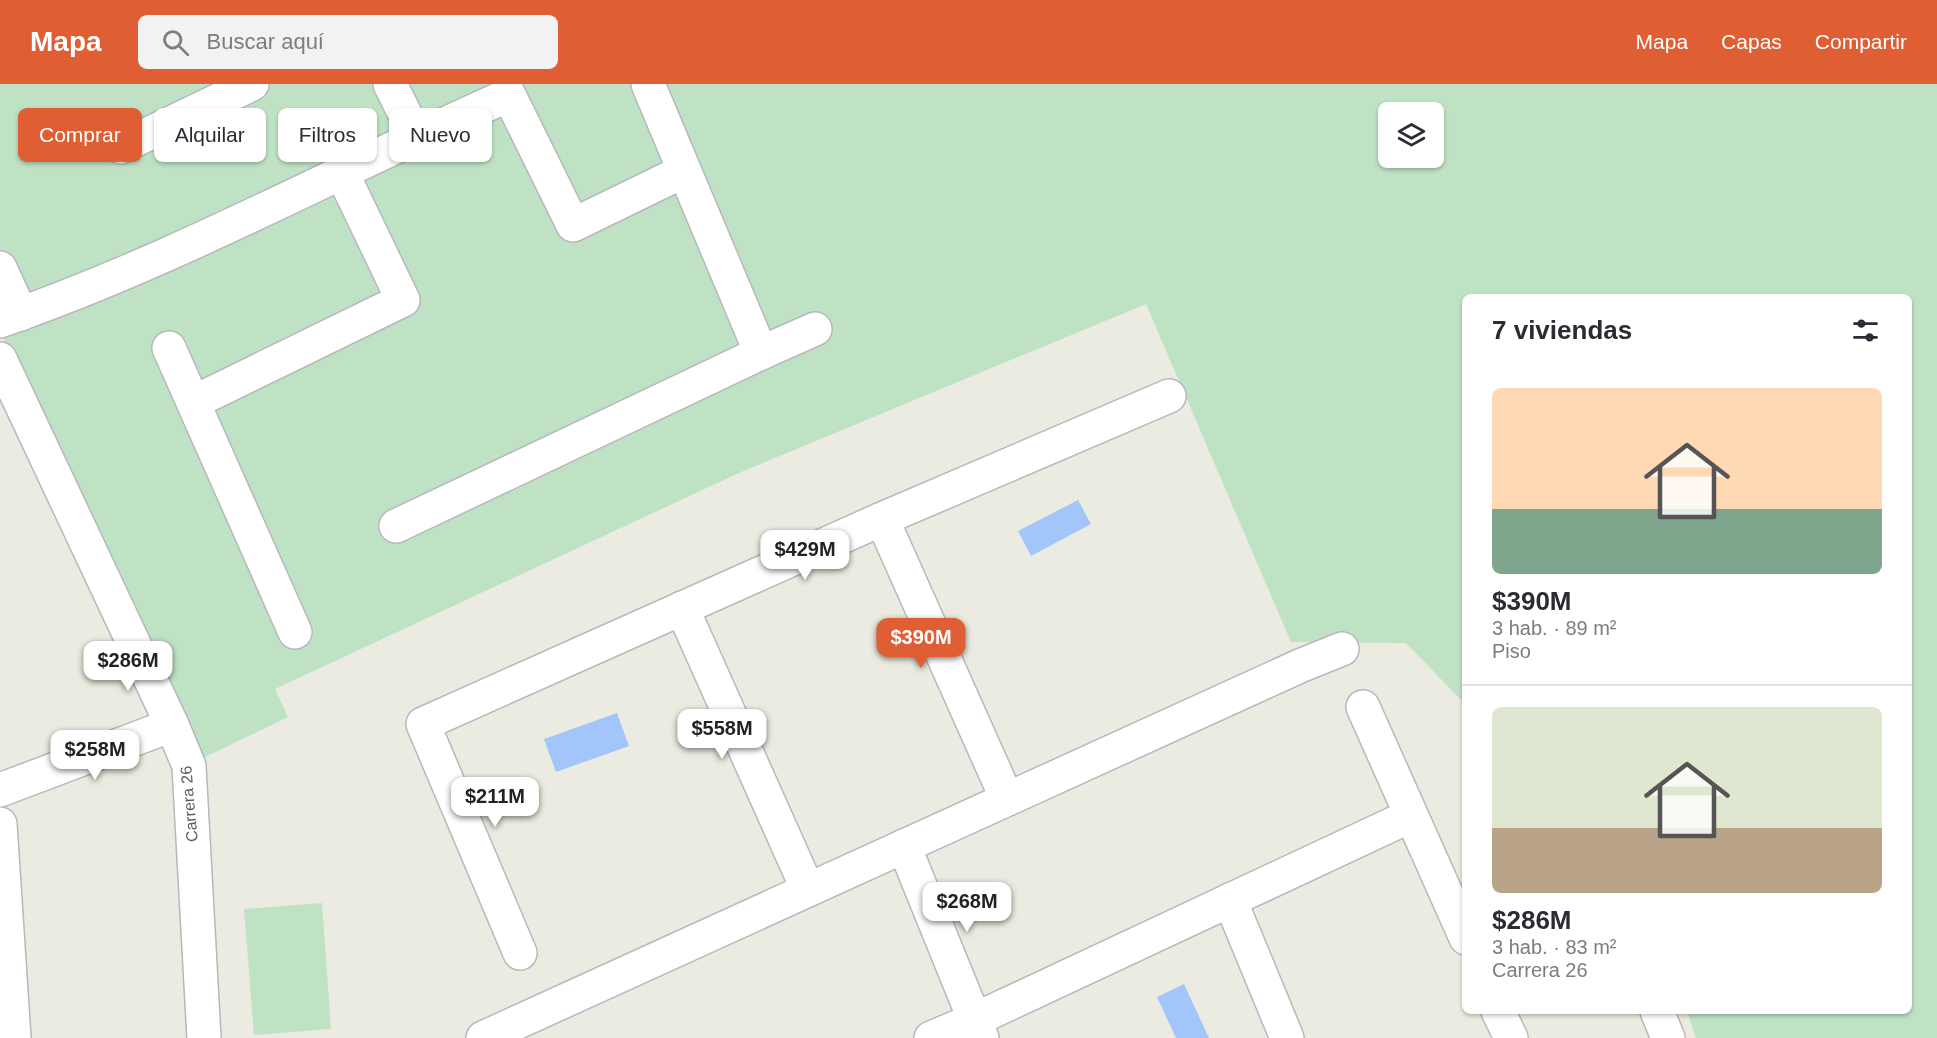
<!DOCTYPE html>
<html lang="es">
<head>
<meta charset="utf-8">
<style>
  :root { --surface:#fff; --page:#f2f2f3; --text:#2b2b33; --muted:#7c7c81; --line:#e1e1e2; --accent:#df5e34 }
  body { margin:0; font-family:Helvetica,sans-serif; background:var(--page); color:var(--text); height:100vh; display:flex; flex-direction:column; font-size:22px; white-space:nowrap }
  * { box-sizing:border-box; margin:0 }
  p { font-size:20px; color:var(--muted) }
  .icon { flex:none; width:33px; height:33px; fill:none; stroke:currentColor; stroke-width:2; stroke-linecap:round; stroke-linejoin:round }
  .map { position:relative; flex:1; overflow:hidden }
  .details { position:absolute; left:1462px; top:210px; width:450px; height:720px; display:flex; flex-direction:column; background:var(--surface); border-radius:9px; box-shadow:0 2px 4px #0004 }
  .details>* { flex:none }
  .guide { position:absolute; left:18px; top:24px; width:570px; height:54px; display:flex; gap:12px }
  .tools { position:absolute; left:1378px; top:18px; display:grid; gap:12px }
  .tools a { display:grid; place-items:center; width:66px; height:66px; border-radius:9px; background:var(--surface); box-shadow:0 2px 4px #0004; font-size:30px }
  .price { position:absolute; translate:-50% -51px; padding:0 14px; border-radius:12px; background:#fff; color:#222; font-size:20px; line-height:39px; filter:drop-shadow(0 2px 3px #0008) }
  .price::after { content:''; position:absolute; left:50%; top:36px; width:18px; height:14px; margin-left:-9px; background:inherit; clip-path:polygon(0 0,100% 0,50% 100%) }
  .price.selected { background:var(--accent); color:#fff }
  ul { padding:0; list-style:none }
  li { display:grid; align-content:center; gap:12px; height:318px; padding:0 30px }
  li+li { border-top:2px solid var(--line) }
  li span { display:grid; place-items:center; height:186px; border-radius:9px; color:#555 }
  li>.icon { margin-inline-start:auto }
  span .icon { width:108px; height:108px; fill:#fffc; stroke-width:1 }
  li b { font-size:26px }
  h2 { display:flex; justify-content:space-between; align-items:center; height:72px; padding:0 30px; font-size:26px }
  .chip { padding:0 21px; border-radius:9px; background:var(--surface); box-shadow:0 2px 4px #0004; font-size:21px; line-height:54px }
  .chip.selected { background:var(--accent); color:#fff }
  header { display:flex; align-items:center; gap:36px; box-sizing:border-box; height:84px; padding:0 30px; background:var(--accent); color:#fff }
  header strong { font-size:28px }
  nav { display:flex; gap:33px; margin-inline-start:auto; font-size:21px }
  .search { width:420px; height:54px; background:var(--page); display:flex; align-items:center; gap:15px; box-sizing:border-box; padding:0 21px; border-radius:9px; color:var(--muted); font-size:22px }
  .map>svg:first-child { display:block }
  .green { fill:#bfe2c5; fill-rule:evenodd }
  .water { fill:#a3c6fa }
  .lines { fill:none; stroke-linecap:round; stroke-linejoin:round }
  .minor-casing { stroke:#b7b8bd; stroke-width:36 }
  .minor { stroke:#fff; stroke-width:33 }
  .labels { text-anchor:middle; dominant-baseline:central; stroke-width:4.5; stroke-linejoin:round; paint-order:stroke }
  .street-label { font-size:16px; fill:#5a5c61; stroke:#fff }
</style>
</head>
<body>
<header>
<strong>Mapa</strong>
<div class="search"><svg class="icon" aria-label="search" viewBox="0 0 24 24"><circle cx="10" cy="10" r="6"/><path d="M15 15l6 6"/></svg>Buscar aquí</div>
<nav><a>Mapa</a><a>Capas</a><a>Compartir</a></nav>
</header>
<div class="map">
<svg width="1937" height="954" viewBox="0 0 1937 954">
  <rect width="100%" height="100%" fill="#ecebe1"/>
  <!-- green -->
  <g class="green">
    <path d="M0,0h1937v954h-241l-9,-27h223v-714h-444l-1,407 -59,-61 -115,-1 -145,-338 -405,168 -466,217 13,28 -89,43 -199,-429zM1389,28h45v46h-45z"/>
    <polygon points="322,819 331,945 254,951 244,825"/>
  </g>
  <!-- water -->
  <g class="water">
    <polygon points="1078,416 1091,440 1031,472 1018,447"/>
    <polygon points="617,629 629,662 556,688 544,655"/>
    <polygon points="1184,900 1209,954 1176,954 1157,913"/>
  </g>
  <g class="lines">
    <defs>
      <g id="minor">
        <polyline points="390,0 416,52"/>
        <polyline points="648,0 761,269"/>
        <polyline points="121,63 252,0"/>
        <polyline points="0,184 21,230"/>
        <path d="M0,237c174,-60 340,-152 509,-226l64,130 111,-54"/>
        <polyline points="169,264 295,548"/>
        <polyline points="0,275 172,641 189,682 204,954"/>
        <polyline points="194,318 403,216 342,89"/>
        <polyline points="882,435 1007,715"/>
        <polyline points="396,442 761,269 815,245"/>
        <polyline points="682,524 808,806"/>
        <polyline points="1363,623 1466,854"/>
        <polyline points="0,706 172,641"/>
        <polyline points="0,740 14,954"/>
        <polyline points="904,762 982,954"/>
        <polyline points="1230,816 1287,954"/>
        <polyline points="520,869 423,640 882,435 1169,312"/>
        <polyline points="1498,927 1511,954"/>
        <polyline points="1657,927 1668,954"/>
        <polyline points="483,954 1302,581 1342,565"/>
        <polyline points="931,954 974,936 1410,732"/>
      </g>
    </defs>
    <!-- minor casing -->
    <use href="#minor" class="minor-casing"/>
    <!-- minor -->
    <use href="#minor" class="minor"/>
  </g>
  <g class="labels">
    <!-- street labels -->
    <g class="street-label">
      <text transform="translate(189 720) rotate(-95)">Carrera 26</text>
    </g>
  </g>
</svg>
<div class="tools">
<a><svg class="icon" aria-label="layers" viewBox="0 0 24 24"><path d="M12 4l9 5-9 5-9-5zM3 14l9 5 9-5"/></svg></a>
</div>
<b class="price" style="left:805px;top:497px">$429M</b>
<b class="price selected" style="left:921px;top:585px">$390M</b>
<b class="price" style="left:128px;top:608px">$286M</b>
<b class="price" style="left:722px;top:676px">$558M</b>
<b class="price" style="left:95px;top:697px">$258M</b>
<b class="price" style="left:495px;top:744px">$211M</b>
<b class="price" style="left:967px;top:849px">$268M</b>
<div class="guide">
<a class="chip selected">Comprar</a>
<a class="chip">Alquilar</a>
<a class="chip">Filtros</a>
<a class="chip">Nuevo</a>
</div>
<section class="details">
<h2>7 viviendas<svg class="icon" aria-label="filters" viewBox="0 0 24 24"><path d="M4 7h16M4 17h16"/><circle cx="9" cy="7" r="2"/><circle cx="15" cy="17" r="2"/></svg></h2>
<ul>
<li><span style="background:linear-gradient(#ffd9b3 65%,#7fa58c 0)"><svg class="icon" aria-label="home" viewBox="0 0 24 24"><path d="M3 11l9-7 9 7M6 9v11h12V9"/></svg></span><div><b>$390M</b><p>3 hab. · 89 m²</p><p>Piso</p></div></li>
<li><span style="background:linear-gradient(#dfe7d0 65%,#b9a48a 0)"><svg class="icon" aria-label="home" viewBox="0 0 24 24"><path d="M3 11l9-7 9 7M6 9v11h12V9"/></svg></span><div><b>$286M</b><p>3 hab. · 83 m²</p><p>Carrera 26</p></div></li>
</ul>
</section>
</div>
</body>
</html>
